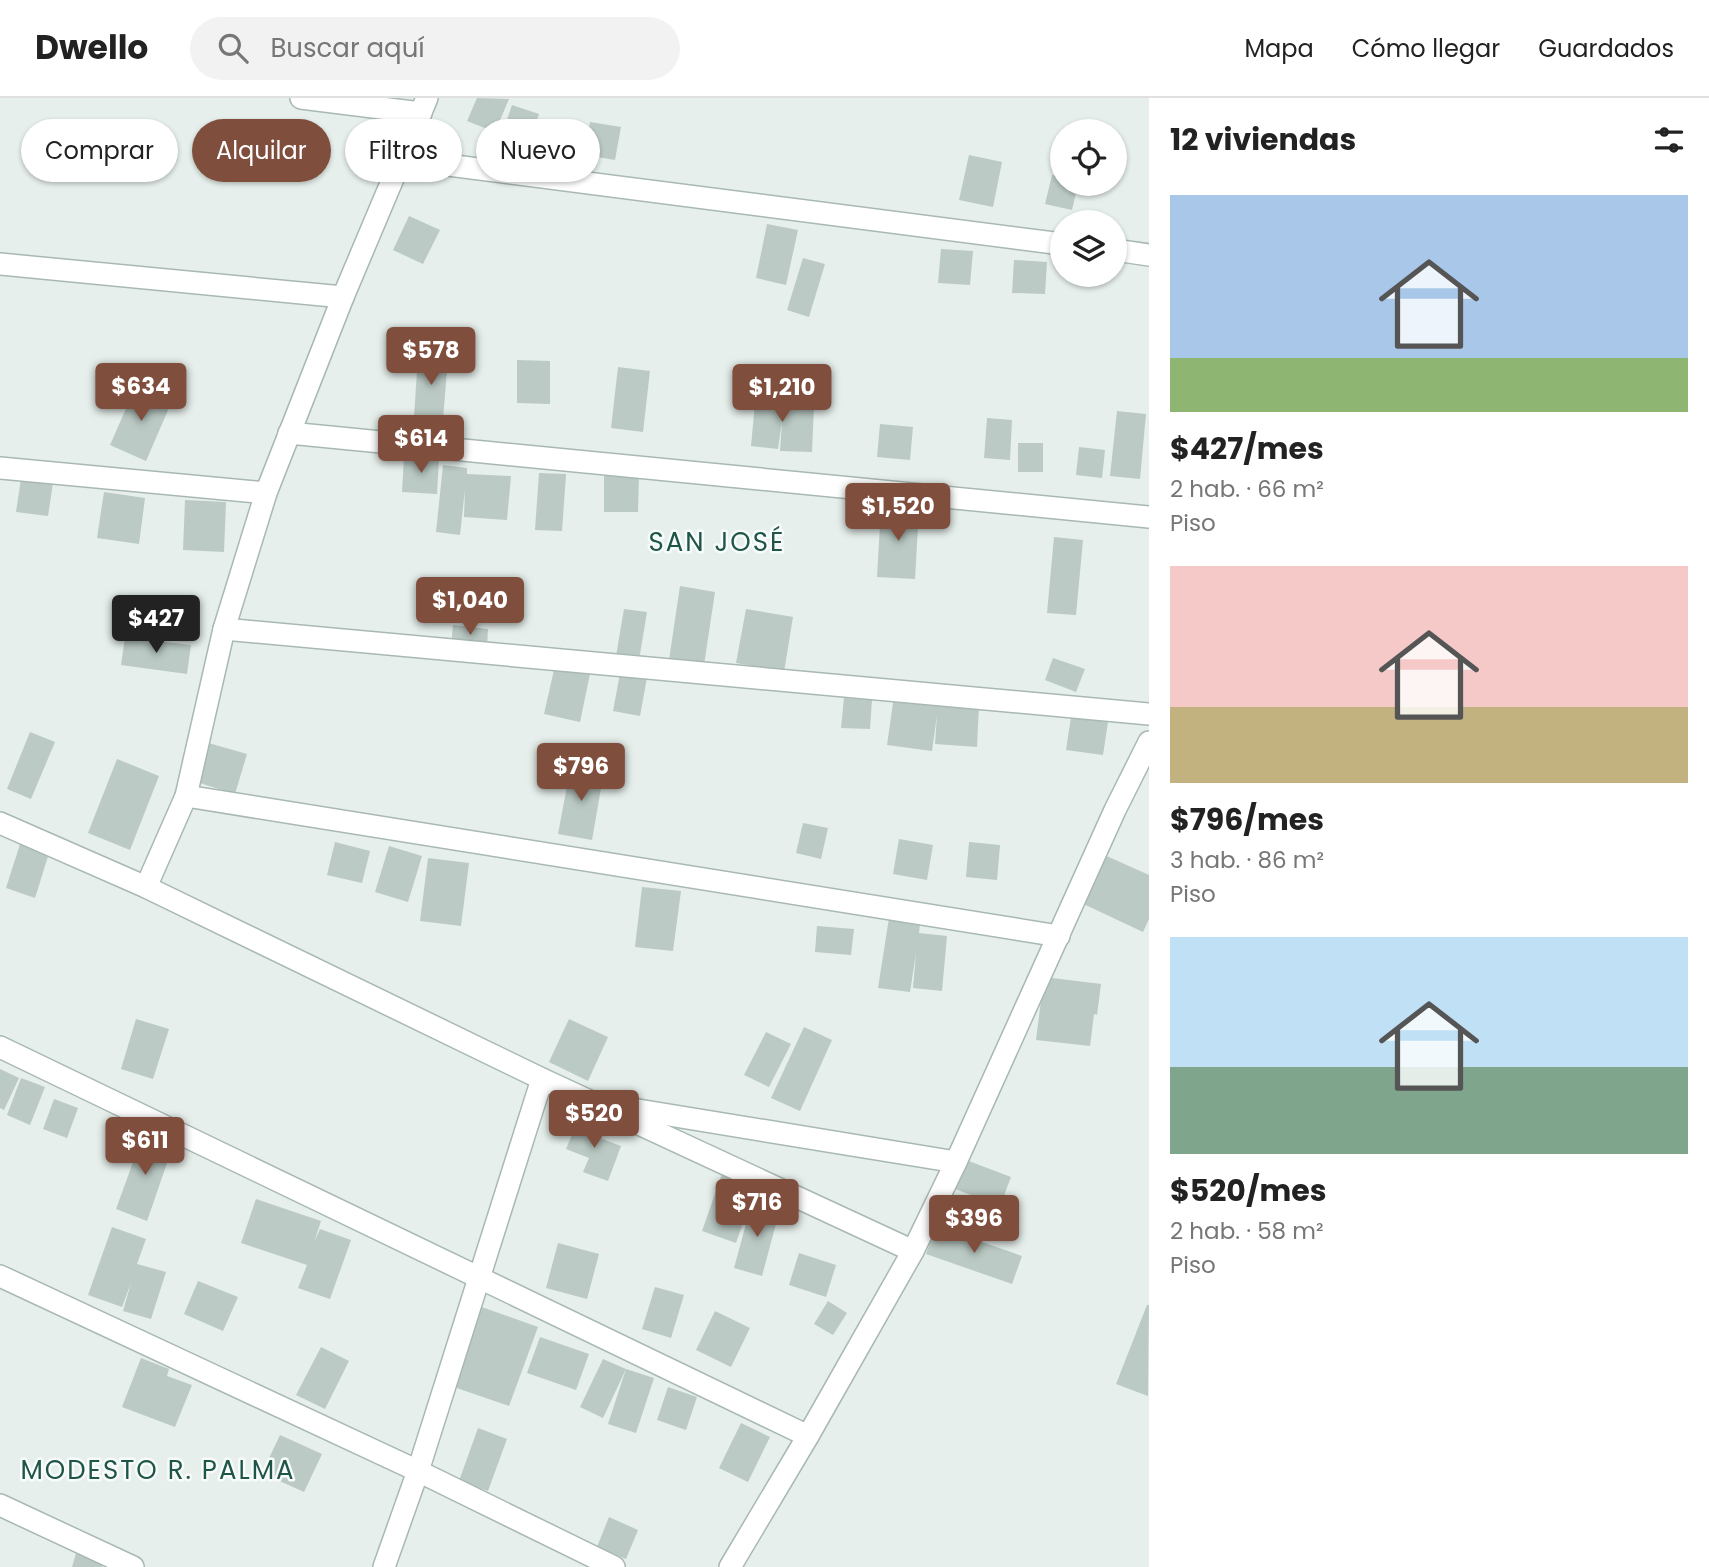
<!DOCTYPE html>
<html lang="es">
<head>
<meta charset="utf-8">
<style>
  :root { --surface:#fff; --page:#f2f2f2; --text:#222; --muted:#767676; --line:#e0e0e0; --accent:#804e3d }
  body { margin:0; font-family:Poppins,sans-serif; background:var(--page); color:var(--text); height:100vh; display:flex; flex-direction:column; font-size:26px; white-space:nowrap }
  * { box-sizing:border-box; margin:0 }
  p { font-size:23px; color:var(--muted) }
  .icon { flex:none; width:38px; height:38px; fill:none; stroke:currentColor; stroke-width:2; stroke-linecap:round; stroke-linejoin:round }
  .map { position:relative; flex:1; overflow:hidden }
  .sheet { display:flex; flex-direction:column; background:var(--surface); width:560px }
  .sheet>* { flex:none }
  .guide { position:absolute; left:21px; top:21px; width:665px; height:63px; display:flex; gap:14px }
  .tools { position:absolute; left:1050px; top:21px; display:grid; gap:14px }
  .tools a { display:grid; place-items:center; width:77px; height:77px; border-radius:50%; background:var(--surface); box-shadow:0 2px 5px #0004; font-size:35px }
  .price { position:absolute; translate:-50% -60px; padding:0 16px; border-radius:7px; background:var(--accent); color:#fff; font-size:23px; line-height:46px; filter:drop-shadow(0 2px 4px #0008) }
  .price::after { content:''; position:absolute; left:50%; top:42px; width:21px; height:16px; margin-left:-10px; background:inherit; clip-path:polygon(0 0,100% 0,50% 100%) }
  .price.current { background:#222; color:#fff }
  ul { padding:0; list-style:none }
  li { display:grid; align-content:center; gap:14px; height:371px; padding:0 21px }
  li span { display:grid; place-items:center; height:217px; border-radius:0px; color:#555 }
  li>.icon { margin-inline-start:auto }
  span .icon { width:126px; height:126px; fill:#fffc; stroke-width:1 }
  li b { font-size:30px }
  h2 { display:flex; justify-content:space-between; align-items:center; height:84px; padding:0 21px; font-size:30px }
  .chip { padding:0 24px; border-radius:32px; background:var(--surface); box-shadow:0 2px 5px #0004; font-size:24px; line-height:63px }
  .chip.current { background:var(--accent); color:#fff }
  header { display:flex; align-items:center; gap:42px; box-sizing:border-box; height:98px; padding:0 35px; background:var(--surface); border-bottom:2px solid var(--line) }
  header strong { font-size:33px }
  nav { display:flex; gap:38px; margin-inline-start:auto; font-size:24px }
  .search { width:490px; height:63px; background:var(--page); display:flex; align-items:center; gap:18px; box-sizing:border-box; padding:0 24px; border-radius:38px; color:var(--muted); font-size:26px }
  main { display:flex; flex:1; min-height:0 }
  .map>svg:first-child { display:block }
  .building { fill:#bbcac4 }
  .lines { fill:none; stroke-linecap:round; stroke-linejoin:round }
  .minor-casing { stroke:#a8b8b2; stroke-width:24 }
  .minor { stroke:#fff; stroke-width:21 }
  .labels { text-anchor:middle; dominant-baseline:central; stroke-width:5; stroke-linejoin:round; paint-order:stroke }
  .neighbourhood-label { font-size:26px; letter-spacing:2px; fill:#1f5548; stroke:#f7fbf9 }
</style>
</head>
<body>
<header>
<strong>Dwello</strong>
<div class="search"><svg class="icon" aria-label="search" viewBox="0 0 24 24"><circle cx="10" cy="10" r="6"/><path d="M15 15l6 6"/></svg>Buscar aquí</div>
<nav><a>Mapa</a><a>Cómo llegar</a><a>Guardados</a></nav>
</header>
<main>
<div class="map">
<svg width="1149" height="1469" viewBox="0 0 1149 1469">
  <rect width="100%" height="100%" fill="#e6efeb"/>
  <!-- building -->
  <g class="building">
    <polygon points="477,0 509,1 495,34 467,23"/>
    <polygon points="512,7 539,16 528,48 501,39"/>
    <polygon points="590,24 621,29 615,62 585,57"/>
    <polygon points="969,57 1002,64 993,109 959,102"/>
    <polygon points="1052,77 1062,79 1062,86 1078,86 1072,112 1045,106"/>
    <polygon points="409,118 440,132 423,166 393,152"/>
    <polygon points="767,126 798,132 786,187 756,180"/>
    <polygon points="941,151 973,153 970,187 938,185"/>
    <polygon points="803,160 825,166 809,219 787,212"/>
    <polygon points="1014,162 1047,164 1045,196 1012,195"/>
    <polygon points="418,258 448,260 443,321 414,319"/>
    <polygon points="517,262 550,263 550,306 517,305"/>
    <polygon points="618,269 650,273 643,334 611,330"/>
    <polygon points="136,288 172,303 146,363 110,347"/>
    <polygon points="756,294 784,297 783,307 814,308 812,354 780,353 782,323 778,351 751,348"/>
    <polygon points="1117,313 1146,316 1140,381 1110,378"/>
    <polygon points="987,320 1012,322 1010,362 984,360"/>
    <polygon points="880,326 913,329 910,362 877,359"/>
    <rect x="1018" y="345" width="25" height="29"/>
    <polygon points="1079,349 1105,352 1102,380 1076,377"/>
    <polygon points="404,359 439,360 437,396 402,394"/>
    <polygon points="443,367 467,370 467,376 511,378 507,422 464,419 465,391 460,437 436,434"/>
    <polygon points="539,375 566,376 562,433 535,432"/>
    <polygon points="604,376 639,376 638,414 604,414"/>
    <polygon points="21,381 53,385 48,418 16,414"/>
    <polygon points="104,394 145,400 139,446 97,440"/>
    <polygon points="185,402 226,404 224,454 183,452"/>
    <polygon points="881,410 919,412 915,481 877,479"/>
    <polygon points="1054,439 1083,442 1076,517 1047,515"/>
    <polygon points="680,488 715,494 704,567 669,562"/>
    <polygon points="624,511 647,514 639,562 616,558"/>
    <polygon points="746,511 793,519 784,574 736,565"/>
    <polygon points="453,527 488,531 487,551 451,547"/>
    <polygon points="125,539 191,547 187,576 121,567"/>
    <polygon points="1053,560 1085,571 1076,594 1045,582"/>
    <polygon points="556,563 591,571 580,624 544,616"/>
    <polygon points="621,570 648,574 640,618 613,613"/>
    <polygon points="894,598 979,607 977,649 935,646 937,617 932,653 887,647"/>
    <polygon points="844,600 872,602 870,631 841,630"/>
    <polygon points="1071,619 1108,624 1103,657 1066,652"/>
    <polygon points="30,634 55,644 31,701 7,691"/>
    <polygon points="205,644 247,656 235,696 193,683"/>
    <polygon points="117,661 159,678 130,752 88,735"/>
    <polygon points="571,667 604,673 592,742 558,736"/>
    <polygon points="803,725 828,730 821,761 796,755"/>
    <polygon points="899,741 933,747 927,782 893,776"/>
    <polygon points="21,743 50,752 35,800 6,790"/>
    <polygon points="335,744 370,753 362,785 327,777"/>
    <polygon points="969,744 1000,747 997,782 966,779"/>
    <polygon points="389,748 422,758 408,804 375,794"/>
    <polygon points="1100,755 1149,777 1149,821 1143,834 1077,803"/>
    <polygon points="428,760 469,765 461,828 420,823"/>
    <polygon points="642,789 681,793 673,853 635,849"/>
    <polygon points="889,820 920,825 919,835 947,838 942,893 913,890 916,855 910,894 878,890"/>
    <polygon points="817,828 854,831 851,857 815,854"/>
    <polygon points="1044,879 1101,886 1097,917 1094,916 1090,948 1036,942"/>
    <polygon points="136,921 169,931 153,981 121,971"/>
    <polygon points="569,921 608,939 588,983 549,964"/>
    <polygon points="804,929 832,942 800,1013 771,1000"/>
    <polygon points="766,934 791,946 769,989 744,977"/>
    <polygon points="0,971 19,980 4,1012 0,1010"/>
    <polygon points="21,980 45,989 30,1027 7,1017"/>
    <polygon points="54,1001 78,1010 67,1040 43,1031"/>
    <polygon points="579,1020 601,1029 597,1039 621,1048 608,1083 583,1074 589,1060 566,1051"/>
    <polygon points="144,1034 174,1045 147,1123 116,1111"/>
    <polygon points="966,1062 1011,1079 1000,1108 955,1091"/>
    <polygon points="722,1076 756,1088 736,1145 702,1133"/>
    <polygon points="256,1101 321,1123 314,1144 320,1131 351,1142 330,1201 298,1190 307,1167 241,1145"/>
    <polygon points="752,1104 780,1111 762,1178 734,1170"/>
    <polygon points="936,1128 1022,1158 1012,1186 926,1156"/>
    <polygon points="112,1129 146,1141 137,1166 166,1174 151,1221 123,1213 131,1185 122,1209 88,1197"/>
    <polygon points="558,1145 599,1156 587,1201 546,1190"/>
    <polygon points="799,1155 836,1167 826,1199 789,1187"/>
    <polygon points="198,1183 238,1199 223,1233 184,1216"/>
    <polygon points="655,1189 684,1197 671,1240 642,1231"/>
    <polygon points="828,1203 847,1215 833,1237 814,1226"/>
    <polygon points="476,1207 538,1229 509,1308 448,1287"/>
    <polygon points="1147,1207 1149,1207 1148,1298 1116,1286"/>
    <polygon points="715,1213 750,1230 731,1269 696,1252"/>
    <polygon points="540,1239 589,1256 576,1292 527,1275"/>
    <polygon points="321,1249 349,1263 325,1311 296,1297"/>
    <polygon points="141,1260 169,1271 167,1278 192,1287 175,1329 122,1309"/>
    <polygon points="603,1261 626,1271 603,1320 580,1309"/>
    <polygon points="626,1271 654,1280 636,1335 608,1326"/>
    <polygon points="668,1289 697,1299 686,1332 657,1322"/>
    <polygon points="741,1325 770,1339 748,1384 719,1370"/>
    <polygon points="478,1330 507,1341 488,1393 459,1383"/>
    <polygon points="280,1337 322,1356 304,1394 262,1375"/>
    <polygon points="609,1419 638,1432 626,1461 597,1449"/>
    <polygon points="77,1452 105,1461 102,1469 72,1469"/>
  </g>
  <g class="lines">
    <defs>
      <g id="minor">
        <polyline points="301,0 421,15"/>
        <polyline points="401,61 1062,146"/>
        <polyline points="1115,152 1149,157"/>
        <polyline points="0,166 343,199"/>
        <polyline points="289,335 1149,419"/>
        <polyline points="0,370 266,395"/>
        <polyline points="224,531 1149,616"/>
        <polyline points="186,698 1059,838"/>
        <polyline points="0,725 146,789 542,981 913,1153"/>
        <polyline points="146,789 186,698 224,531 266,395 343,199 427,0"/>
        <polyline points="0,949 808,1338"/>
        <polyline points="620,1009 956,1064"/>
        <polyline points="0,1178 418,1373 614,1469"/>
        <polyline points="0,1407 133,1469"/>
        <polyline points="384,1469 418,1373 542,981"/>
        <polyline points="730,1469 808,1338 913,1153 956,1064 1115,712 1149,644"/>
      </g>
    </defs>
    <!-- minor casing -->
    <use href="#minor" class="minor-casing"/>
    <!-- minor -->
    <use href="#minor" class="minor"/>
  </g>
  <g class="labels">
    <!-- neighbourhood labels -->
    <g class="neighbourhood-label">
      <text x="717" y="444">SAN JOSÉ</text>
      <text x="158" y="1372">MODESTO R. PALMA</text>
    </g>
  </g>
</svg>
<div class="tools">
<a><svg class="icon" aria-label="locate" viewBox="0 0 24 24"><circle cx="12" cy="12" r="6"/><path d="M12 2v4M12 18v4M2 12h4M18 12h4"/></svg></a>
<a><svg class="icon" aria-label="layers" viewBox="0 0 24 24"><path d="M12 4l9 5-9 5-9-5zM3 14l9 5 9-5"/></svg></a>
</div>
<b class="price" style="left:431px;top:289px">$578</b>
<b class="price" style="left:141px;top:325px">$634</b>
<b class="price" style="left:782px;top:326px">$1,210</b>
<b class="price" style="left:421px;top:377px">$614</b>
<b class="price" style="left:898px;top:445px">$1,520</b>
<b class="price" style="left:470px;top:539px">$1,040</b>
<b class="price current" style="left:156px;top:557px">$427</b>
<b class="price" style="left:581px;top:705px">$796</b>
<b class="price" style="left:594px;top:1052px">$520</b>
<b class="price" style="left:145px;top:1079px">$611</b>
<b class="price" style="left:757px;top:1141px">$716</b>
<b class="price" style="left:974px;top:1157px">$396</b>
<div class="guide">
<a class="chip">Comprar</a>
<a class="chip current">Alquilar</a>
<a class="chip">Filtros</a>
<a class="chip">Nuevo</a>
</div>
</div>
<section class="sheet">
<h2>12 viviendas<svg class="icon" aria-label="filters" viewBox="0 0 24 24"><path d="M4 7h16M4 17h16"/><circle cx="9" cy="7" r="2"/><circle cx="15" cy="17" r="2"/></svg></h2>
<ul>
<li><span style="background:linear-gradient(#a9c7e8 75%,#8fb573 0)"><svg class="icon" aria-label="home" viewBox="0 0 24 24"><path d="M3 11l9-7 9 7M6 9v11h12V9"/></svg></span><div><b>$427/mes</b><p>2 hab. · 66 m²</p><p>Piso</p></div></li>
<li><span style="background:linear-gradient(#f6c9c9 65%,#c2b280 0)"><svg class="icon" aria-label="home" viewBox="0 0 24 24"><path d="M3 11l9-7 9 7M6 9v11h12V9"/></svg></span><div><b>$796/mes</b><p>3 hab. · 86 m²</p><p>Piso</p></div></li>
<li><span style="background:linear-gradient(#bfe0f5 60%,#7fa58c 0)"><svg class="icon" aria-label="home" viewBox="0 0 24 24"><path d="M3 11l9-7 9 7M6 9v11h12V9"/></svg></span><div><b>$520/mes</b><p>2 hab. · 58 m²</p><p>Piso</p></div></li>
</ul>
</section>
</main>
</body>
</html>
